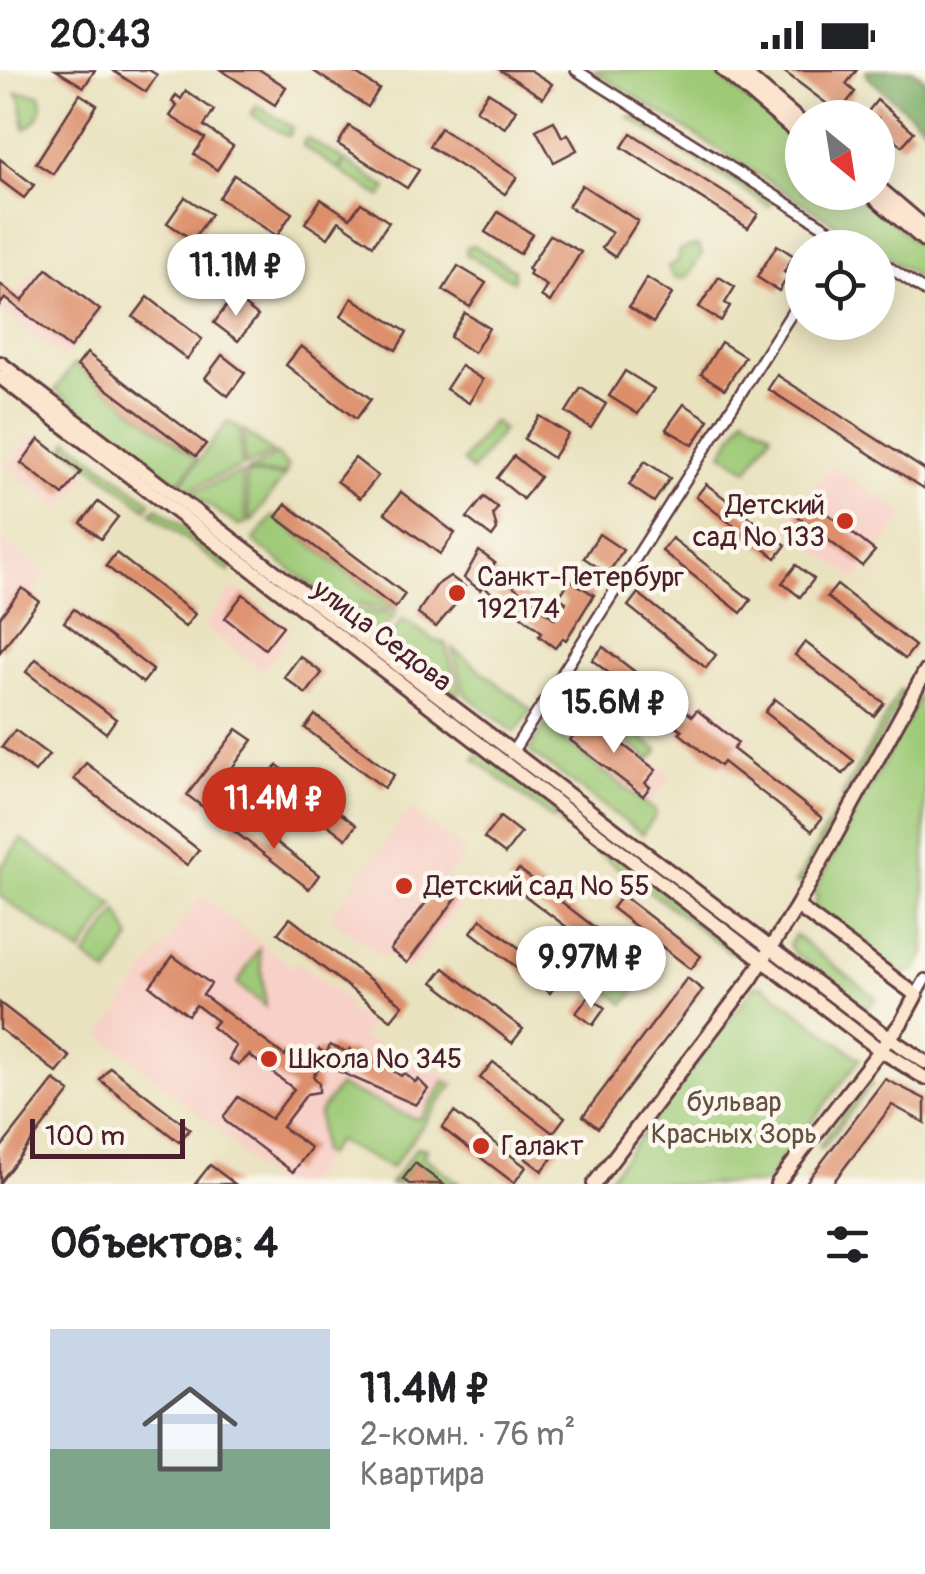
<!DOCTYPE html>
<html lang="ru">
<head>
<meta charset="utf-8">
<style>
  :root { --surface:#fff; --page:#f6f6f6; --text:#202124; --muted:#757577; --line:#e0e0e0; --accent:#c8321e }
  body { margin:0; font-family:Pangolin,sans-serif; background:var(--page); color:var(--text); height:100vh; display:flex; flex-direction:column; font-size:38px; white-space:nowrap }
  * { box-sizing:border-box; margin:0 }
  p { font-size:32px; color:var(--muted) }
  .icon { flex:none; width:55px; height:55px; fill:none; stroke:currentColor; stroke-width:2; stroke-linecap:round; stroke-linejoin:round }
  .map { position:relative; height:1114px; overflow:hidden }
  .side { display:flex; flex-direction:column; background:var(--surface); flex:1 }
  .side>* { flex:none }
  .needle { width:65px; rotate:150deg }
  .fabs { position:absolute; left:785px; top:30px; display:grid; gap:20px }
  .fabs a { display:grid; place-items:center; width:110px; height:110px; border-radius:50%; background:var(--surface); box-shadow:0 5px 25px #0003; font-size:50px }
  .scale { position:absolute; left:30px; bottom:25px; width:155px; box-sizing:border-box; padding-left:10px; border:5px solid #4a1f2b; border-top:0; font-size:28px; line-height:35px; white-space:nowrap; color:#4a1f2b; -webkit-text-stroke:8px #fbf7ec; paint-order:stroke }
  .price { position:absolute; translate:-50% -85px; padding:0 22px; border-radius:35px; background:#fff; color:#222; font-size:32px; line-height:65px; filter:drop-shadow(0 2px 5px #0008) }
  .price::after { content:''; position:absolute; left:50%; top:60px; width:30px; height:22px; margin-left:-15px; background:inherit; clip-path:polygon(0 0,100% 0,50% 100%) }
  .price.active { background:var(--accent); color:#fff }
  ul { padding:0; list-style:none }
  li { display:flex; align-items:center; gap:30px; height:250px; padding:0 50px }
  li+li { border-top:2px solid var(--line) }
  li span { display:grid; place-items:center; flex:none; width:280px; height:200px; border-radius:0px; color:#555 }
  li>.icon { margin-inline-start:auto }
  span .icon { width:120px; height:120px; fill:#fffc; stroke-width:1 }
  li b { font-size:42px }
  h2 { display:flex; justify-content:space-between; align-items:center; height:120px; padding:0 50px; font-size:42px }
  .status { display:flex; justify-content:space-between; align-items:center; height:70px; padding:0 50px; background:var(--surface); direction:ltr }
  .status svg { height:28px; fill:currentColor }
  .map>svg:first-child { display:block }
  .built { fill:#f7d1c8 }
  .green { fill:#9eca77; stroke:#747451; stroke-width:2.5 }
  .forest { fill:#7eae68; stroke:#64664a; stroke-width:2.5 }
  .building { fill:#dd8e6b }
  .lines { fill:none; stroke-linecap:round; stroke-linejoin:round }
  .street-casing { stroke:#623c41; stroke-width:14 }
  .secondary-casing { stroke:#623c41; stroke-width:18 }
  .street { stroke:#fff; stroke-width:9 }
  .secondary { stroke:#fce5cf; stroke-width:12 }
  .poi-dot { fill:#c8321e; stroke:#fbf7ec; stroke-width:4 }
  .labels { text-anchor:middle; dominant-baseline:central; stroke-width:9; stroke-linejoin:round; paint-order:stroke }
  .poi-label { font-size:28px; fill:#4a1f2b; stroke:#fbf7ec; text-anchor:start }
  .street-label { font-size:28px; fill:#4a1f2b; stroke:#fbf7ec }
  .park-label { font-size:28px; fill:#635242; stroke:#fbf7ec }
</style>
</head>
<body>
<div class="status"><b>20:43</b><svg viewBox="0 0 49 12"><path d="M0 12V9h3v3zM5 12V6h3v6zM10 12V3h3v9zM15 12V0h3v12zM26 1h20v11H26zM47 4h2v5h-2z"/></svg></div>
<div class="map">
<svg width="925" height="1114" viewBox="0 0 925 1114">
  <rect width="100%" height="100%" fill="#fbf7ec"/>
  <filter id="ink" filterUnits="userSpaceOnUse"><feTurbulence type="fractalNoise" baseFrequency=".01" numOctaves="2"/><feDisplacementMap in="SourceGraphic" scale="20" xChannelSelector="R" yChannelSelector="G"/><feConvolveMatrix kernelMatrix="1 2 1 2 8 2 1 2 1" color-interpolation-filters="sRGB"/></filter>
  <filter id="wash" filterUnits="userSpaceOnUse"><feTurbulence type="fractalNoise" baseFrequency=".0048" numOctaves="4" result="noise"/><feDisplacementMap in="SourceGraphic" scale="40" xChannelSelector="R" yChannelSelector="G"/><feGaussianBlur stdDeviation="2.25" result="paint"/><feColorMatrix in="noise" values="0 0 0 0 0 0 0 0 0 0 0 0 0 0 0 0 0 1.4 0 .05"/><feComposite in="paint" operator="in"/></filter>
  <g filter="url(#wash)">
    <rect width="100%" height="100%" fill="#e9e2bf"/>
    <!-- built -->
    <g class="built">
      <polygon points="45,196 102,240 64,289 0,241 23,212"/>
      <polygon points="31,363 88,407 62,440 6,396"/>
      <polygon points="831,396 906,445 856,509 783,457"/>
      <polygon points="0,469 46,504 31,525 39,531 0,582"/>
      <polygon points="231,519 241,521 287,556 291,565 263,601 204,556"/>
      <polygon points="698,625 754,669 728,701 672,659"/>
      <polygon points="589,642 671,706 648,736 566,672"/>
      <polygon points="409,739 467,782 446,809 467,825 412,899 407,900 388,885 384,888 330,847"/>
      <polygon points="200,825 292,897 298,891 349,932 346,937 368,955 361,967 456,1011 391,1098 336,1071 306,1114 275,1114 253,1097 219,1060 101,965"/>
    </g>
    <!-- green -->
    <g class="green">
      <polygon points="593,0 712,0 802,76 802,122 857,123 925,180 925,212 878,181 878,178 872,177"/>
      <path d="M16,22l24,3c5,14 -2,27 -15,34l-4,-28z"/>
      <polygon points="257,35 292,57 290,65 287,66 251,44"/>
      <polygon points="639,46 771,131 770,137 628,47"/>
      <polygon points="307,68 344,90 338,99 304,77 303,73"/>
      <polygon points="346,91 387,118 382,127 340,101"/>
      <polygon points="473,175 514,200 513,211 466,184 467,177"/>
      <polygon points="693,176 699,177 702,184 689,205 683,208 674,207 668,197 679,190 679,181"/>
      <polygon points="74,294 197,389 178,413 55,320"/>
      <polygon points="745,346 772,363 748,400 722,383"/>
      <polygon points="228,351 239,358 242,396 187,420 181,414"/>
      <polygon points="493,351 503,360 472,401 463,391"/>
      <polygon points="243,360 273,383 245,396"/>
      <polygon points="69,370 151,432 147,439 65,376"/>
      <polygon points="276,385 288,396 286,404 246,402"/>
      <polygon points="239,403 242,404 247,453 238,456 191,423"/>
      <polygon points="246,404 285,406 251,452 250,451"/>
      <polygon points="157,437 233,495 229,502 151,443"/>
      <polygon points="273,446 398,541 333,531 253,471"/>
      <polygon points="342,538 395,545 379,566"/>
      <polygon points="403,549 435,571 445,573 460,621 458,626 386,572"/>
      <polygon points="452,578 532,640 517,660 514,662 465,624"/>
      <polygon points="566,612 658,680 650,690 588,641 590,638 584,633 581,636 563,622"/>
      <path d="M925,617v267c-8,14 -11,22 -29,18l-80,-62 -2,-4 3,-11 -4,-2z"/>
      <polygon points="901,619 905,625 845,729 841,727"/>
      <polygon points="545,655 554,655 566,664 562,669 655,741 656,745 642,764 529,681"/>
      <polygon points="480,682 559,743 554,750 474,689"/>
      <polygon points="840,733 843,737 801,815 796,813"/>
      <polygon points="564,747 736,877 731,883 559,753"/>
      <polygon points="21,769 114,835 81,883 0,826 0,799"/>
      <polygon points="118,841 131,869 108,904 85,887"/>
      <polygon points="795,865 876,928 867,939 793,882 789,875"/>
      <polygon points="259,878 266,937 237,914"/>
      <polygon points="611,886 643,911 625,934 593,909"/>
      <polygon points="763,915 860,989 764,1114 604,1114 755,916"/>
      <polygon points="869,1010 873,1013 822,1079 819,1076"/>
      <polygon points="445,1011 453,1015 391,1098 336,1071 326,1085 321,1082 319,1043 339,1016 416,1049 422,1047"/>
      <polygon points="417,1077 427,1079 423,1086 460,1114 444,1114 415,1092 399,1114 390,1114"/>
    </g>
    <!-- forest -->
    <polygon class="forest" points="866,0 914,0 925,9 925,57 868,7"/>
    <g id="blocks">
      <!-- building -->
      <g class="building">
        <polygon points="56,0 95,0 84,17"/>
        <polygon points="112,0 149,0 157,5 146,22"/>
        <polygon points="221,0 260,0 286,17 275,35"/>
        <polygon points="312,0 350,0 379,19 368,37"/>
        <polygon points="500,0 530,0 552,14 543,28"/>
        <polygon points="782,0 857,0 846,14 855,22 839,43"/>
        <polygon points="186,21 214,40 204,56 233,76 217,100 194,84 205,68 170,46 177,36 172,32 176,25 181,29"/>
        <polygon points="488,22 516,40 505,58 476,40"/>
        <polygon points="80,24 97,35 53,104 36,93"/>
        <polygon points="877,30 914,62 902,76 878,56 878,48 863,48"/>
        <polygon points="554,51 562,67 568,64 577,80 554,92 536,60"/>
        <polygon points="349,56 419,100 407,118 338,74"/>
        <polygon points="440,58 517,107 505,124 429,76"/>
        <polygon points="631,63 758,144 748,158 622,77"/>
        <polygon points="0,89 34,115 24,128 0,110"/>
        <polygon points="234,105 292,143 277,166 219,128"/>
        <polygon points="582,115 638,151 615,187 602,178 612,163 568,136"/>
        <polygon points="185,127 211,144 193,170 167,153"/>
        <polygon points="321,129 350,148 361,133 389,152 373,175 339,151 328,168 305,153"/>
        <polygon points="498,142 532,164 520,184 485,162"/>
        <polygon points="550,165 581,182 550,232 541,226 547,216 529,205 531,201 528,199"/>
        <polygon points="777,175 794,186 784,202 789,205 779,221 757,207"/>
        <polygon points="267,178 293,195 275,222 249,206"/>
        <polygon points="458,196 486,213 470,237 443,220"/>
        <polygon points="47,199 100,240 70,278 5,228 0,235 0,214 22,231"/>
        <polygon points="719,207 735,217 725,233 730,236 721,251 699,237"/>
        <polygon points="647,208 672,224 653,253 629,237"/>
        <polygon points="148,227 202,269 187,289 133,247"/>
        <polygon points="233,227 258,246 238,271 214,253"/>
        <polygon points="352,228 407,262 396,280 341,246"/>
        <polygon points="465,243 489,258 474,283 450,267"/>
        <polygon points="721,272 745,287 725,319 701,304"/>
        <polygon points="301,276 371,329 356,349 286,295"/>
        <polygon points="87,283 206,374 196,386 77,296"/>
        <polygon points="222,285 245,303 228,326 205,308"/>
        <polygon points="461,296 483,310 469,333 446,319"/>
        <polygon points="625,301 654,319 638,344 609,326"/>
        <polygon points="777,305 925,400 925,419 768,319"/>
        <polygon points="581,318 606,334 591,358 566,342"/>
        <polygon points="684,334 709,350 693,375 666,359"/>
        <polygon points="539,346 568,364 553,388 524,369"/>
        <polygon points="39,369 81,402 63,425 21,393"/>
        <polygon points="514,386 540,407 523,429 497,408"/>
        <polygon points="355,388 378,406 360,428 337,411"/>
        <polygon points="645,391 670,408 654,432 629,415"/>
        <polygon points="706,414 786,475 776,488 696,427"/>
        <polygon points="401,422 455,463 440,484 385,443"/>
        <polygon points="484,427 498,438 493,444 497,460 492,467 467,448"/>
        <polygon points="810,430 875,481 862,496 797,446"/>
        <polygon points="98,432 118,447 101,469 81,453"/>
        <polygon points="286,434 405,524 395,538 276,447"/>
        <polygon points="599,464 623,480 608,504 584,488"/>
        <polygon points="672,468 751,530 741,543 662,481"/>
        <polygon points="479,481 495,493 490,498 555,549 566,532 559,527 570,510 594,525 566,570 563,568 555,578 539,566 542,562 483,516 480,520 464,508"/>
        <polygon points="116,483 195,544 185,557 106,496"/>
        <polygon points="796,495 814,509 800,527 782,513"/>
        <polygon points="450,506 465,517 458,531 436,557 418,544 420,539 437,515"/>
        <polygon points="837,515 915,576 905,589 827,527"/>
        <polygon points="22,518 39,531 0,582 0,547"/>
        <polygon points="638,523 716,585 706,598 628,536"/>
        <polygon points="243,524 283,556 265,579 225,548"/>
        <polygon points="74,539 153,600 143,613 64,552"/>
        <polygon points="805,572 884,633 874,646 795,585"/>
        <polygon points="603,577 692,646 697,640 738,673 733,679 822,748 812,761 723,692 720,696 679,663 682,660 592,590"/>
        <polygon points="300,586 322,603 306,624 284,607"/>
        <polygon points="36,589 116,649 106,663 26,602"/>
        <polygon points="775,629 854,691 843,704 765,642"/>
        <polygon points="315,645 394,705 384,718 305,658"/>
        <polygon points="588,648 656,700 645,713 650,717 643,726 570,670"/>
        <polygon points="237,659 253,670 203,737 187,725"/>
        <polygon points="15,660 49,685 35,702 2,677"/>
        <polygon points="86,693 199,780 187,795 74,709"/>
        <polygon points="277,695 356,755 346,769 267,708"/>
        <polygon points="240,744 319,805 309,819 230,758"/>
        <polygon points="500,747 521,763 505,784 484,768"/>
        <polygon points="519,799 598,860 588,873 508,813"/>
        <polygon points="440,814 457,827 407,893 390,880"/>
        <polygon points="622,825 701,886 691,899 612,838"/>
        <polygon points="290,848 403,935 391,950 278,863"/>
        <polygon points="481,849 560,909 550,923 471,862"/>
        <polygon points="173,886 211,914 203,925 285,986 287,982 306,996 319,979 326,984 330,975 347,982 350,979 361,988 364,985 374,994 377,991 401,1006 404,1003 415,1012 418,1009 428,1019 416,1035 322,994 313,1006 319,1013 319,1022 307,1024 282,1057 311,1078 293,1102 225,1051 224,1046 238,1027 271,1049 294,1019 249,985 239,995 229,989 236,976 212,957 217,951 196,935 188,945 150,916"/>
        <polygon points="444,898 523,959 512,973 433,912"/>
        <polygon points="687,908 703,920 598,1058 583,1046"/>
        <polygon points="589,926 605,938 593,955 576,943"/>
        <polygon points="0,933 70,987 57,1003 0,959"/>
        <polygon points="493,992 565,1047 553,1063 480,1008"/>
        <polygon points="110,997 190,1059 179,1072 100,1010"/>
        <polygon points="885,1009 925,1029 925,1053 892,1035 832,1114 805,1114"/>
        <polygon points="54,1010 70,1022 0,1112 0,1079"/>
        <polygon points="454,1042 526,1097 514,1113 442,1058"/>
        <polygon points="543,1065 560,1078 542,1101 525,1088"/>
        <polygon points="415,1093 443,1114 409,1114 403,1109"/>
        <polygon points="210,1095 235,1114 195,1114"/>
      </g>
    </g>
  </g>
  <g filter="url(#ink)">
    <use href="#blocks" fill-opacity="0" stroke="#623c41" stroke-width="2.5"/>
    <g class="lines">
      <defs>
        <g id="street">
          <polyline points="576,0 858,178"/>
          <polyline points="878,190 925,221"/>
          <polyline points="511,684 802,227"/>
          <polyline points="916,925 925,909"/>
        </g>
        <g id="secondary">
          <polyline points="723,0 802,67"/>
          <polyline points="740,0 802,53"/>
          <polyline points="878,117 925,157"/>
          <polyline points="868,122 925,171"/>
          <polyline points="0,293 889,968 925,992"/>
          <polyline points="0,307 880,980 925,1008"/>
          <polyline points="594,1114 751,909 797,836 925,602"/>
          <polyline points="777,1114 901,953 916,925 797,836"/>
        </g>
      </defs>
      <!-- street casing -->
      <use href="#street" class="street-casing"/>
      <!-- secondary casing -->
      <use href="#secondary" class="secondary-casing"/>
      <!-- street -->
      <use href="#street" class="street"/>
      <!-- secondary -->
      <use href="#secondary" class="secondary"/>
    </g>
  </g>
  <!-- markers -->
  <g class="poi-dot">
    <circle cx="845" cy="451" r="10"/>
    <circle cx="457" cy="523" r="10"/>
    <circle cx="404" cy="816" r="10"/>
    <circle cx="269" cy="989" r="10"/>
    <circle cx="481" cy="1076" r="10"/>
  </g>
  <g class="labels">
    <!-- poi labels -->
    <g class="poi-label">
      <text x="825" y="435" text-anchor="end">Детский<tspan x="825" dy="32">сад № 133</tspan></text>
      <text x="477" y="507">Санкт-Петербург<tspan x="477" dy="32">192174</tspan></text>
      <text x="424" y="816">Детский сад № 55</text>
      <text x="289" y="989">Школа № 345</text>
      <text x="501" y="1076">Галакт</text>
    </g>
    <!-- street labels -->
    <g class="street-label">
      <text transform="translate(382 566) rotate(37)">улица Седова</text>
    </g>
    <!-- park labels -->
    <g class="park-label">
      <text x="734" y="1032">бульвар<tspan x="734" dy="32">Красных Зорь</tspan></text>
    </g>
  </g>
</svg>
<div class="fabs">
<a><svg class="needle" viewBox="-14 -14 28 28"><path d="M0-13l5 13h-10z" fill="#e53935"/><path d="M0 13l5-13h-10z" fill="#757577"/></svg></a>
<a><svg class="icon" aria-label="locate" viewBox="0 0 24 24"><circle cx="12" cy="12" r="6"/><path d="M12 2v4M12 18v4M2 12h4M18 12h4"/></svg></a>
</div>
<div class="scale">100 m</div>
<b class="price" style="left:236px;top:249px">11.1M ₽</b>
<b class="price" style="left:614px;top:686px">15.6M ₽</b>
<b class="price active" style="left:274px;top:782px">11.4M ₽</b>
<b class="price" style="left:591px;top:941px">9.97M ₽</b>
</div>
<section class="side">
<h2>Объектов: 4<svg class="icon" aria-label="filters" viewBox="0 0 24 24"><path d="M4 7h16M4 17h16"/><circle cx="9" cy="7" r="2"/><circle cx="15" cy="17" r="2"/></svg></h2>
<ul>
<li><span style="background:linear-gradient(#c9d6e8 60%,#7fa58c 0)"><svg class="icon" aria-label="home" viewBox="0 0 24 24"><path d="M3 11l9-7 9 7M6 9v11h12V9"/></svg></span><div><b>11.4M ₽</b><p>2-комн. · 76 m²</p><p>Квартира</p></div></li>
</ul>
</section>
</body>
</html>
